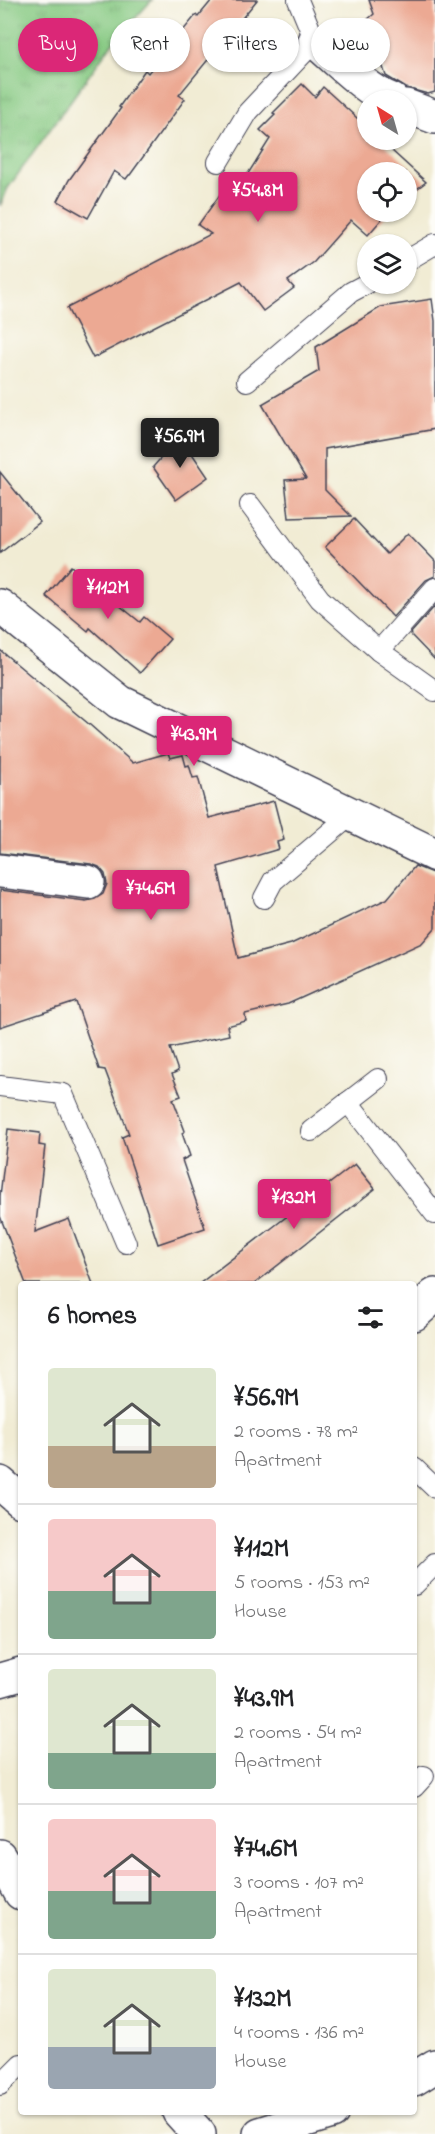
<!DOCTYPE html>
<html lang="en">
<head>
<meta charset="utf-8">
<style>
  :root { --surface:#fff; --page:#f6f6f6; --text:#202124; --muted:#757577; --line:#e0e0e0; --accent:#db2777 }
  body { margin:0; font-family:"Indie Flower",sans-serif; background:var(--page); color:var(--text); height:100vh; display:flex; flex-direction:column; font-size:22px; white-space:nowrap }
  * { box-sizing:border-box; margin:0 }
  p { font-size:20px; color:var(--muted) }
  .icon { flex:none; width:33px; height:33px; fill:none; stroke:currentColor; stroke-width:2; stroke-linecap:round; stroke-linejoin:round }
  .map { position:relative; flex:1; overflow:hidden }
  .panel { position:absolute; left:18px; top:1281px; width:399px; height:834px; display:flex; flex-direction:column; background:var(--surface); border-radius:6px; box-shadow:0 2px 4px #0004 }
  .panel>* { flex:none }
  .banner { position:absolute; left:18px; top:18px; width:399px; height:54px; display:flex; gap:12px }
  .needle { width:39px; rotate:323deg }
  .controls { position:absolute; left:357px; top:90px; display:grid; gap:12px }
  .controls a { display:grid; place-items:center; width:60px; height:60px; border-radius:50%; background:var(--surface); box-shadow:0 2px 4px #0004; font-size:30px }
  .price { position:absolute; translate:-50% -51px; padding:0 14px; border-radius:6px; background:var(--accent); color:#fff; font-size:20px; line-height:39px; filter:drop-shadow(0 2px 3px #0008) }
  .price::after { content:''; position:absolute; left:50%; top:36px; width:18px; height:14px; margin-left:-9px; background:inherit; clip-path:polygon(0 0,100% 0,50% 100%) }
  .price.on { background:#222; color:#fff }
  ul { padding:0; list-style:none }
  li { display:flex; align-items:center; gap:18px; height:150px; padding:0 30px }
  li+li { border-top:2px solid var(--line) }
  li span { display:grid; place-items:center; flex:none; width:168px; height:120px; border-radius:6px; color:#555 }
  li>.icon { margin-inline-start:auto }
  span .icon { width:72px; height:72px; fill:#fffc; stroke-width:1 }
  li b { font-size:26px }
  h2 { display:flex; justify-content:space-between; align-items:center; height:72px; padding:0 30px; font-size:26px }
  .chip { padding:0 21px; border-radius:27px; background:var(--surface); box-shadow:0 2px 4px #0004; font-size:21px; line-height:54px }
  .chip.on { background:var(--accent); color:#fff }
  .map>svg:first-child { display:block }
  .grass { fill:url(#grass-tufts); stroke:#54765e; stroke-width:1.5 }
  .building { fill:#eca993 }
  .lines { fill:none; stroke-linecap:round; stroke-linejoin:round }
  .lane-casing { stroke:#414052; stroke-width:22 }
  .street-casing { stroke:#414052; stroke-width:36 }
  .lane { stroke:#fff; stroke-width:20 }
  .street { stroke:#fff; stroke-width:33 }
</style>
</head>
<body>
<div class="map">
<svg width="435" height="2134" viewBox="0 0 435 2134">
  <defs>
    <pattern id="grass-tufts" width="24" height="20" patternUnits="userSpaceOnUse" patternTransform="scale(1.5)"><rect width="24" height="20" fill="#86c982"/><path d="M3 7l-1-3M5 7V3M7 7l1-3M15 17l-1-3M17 17v-4M19 17l1-3" fill="none" stroke="#73ac71"/></pattern>
  </defs>
  <rect width="100%" height="100%" fill="#fdfcf7"/>
  <filter id="ink" filterUnits="userSpaceOnUse"><feTurbulence type="fractalNoise" baseFrequency=".0167" numOctaves="2"/><feDisplacementMap in="SourceGraphic" scale="12" xChannelSelector="R" yChannelSelector="G"/><feConvolveMatrix kernelMatrix="1 2 1 2 8 2 1 2 1" color-interpolation-filters="sRGB"/></filter>
  <filter id="wash" filterUnits="userSpaceOnUse"><feTurbulence type="fractalNoise" baseFrequency=".008" numOctaves="4" result="noise"/><feDisplacementMap in="SourceGraphic" scale="24" xChannelSelector="R" yChannelSelector="G"/><feGaussianBlur stdDeviation="1.35" result="paint"/><feColorMatrix in="noise" values="0 0 0 0 0 0 0 0 0 0 0 0 0 0 0 0 0 1.4 0 .05"/><feComposite in="paint" operator="in"/></filter>
  <g filter="url(#wash)">
    <rect width="100%" height="100%" fill="#f1ecd4"/>
    <!-- grass -->
    <polygon class="grass" points="0,0 152,0 110,46 8,188 0,206"/>
    <g id="blocks">
      <!-- building -->
      <g class="building">
        <polygon points="212,0 257,0 179,95 185,99 130,175 129,175 126,179 114,171 88,218 58,201 69,180 121,108 119,107 145,70 148,73 196,15 198,17"/>
        <polygon points="369,0 435,0 435,92 428,94 406,88 386,76 367,20 374,14"/>
        <polygon points="302,84 315,97 323,87 368,128 368,140 380,140 426,182 406,197 406,172 368,172 368,212 388,212 368,235 351,220 314,262 288,281 294,288 263,311 241,282 93,358 67,308 211,234 198,225 227,185 237,191 270,139 260,130 275,115 273,113"/>
        <polygon points="432,299 435,321 435,429 325,449 325,490 351,516 289,518 285,480 306,479 262,404 319,371 316,347 381,307"/>
        <polygon points="180,436 208,477 176,500 153,467"/>
        <polygon points="0,472 40,522 0,553"/>
        <polygon points="354,519 387,554 408,533 435,561 435,576 426,580 393,617 325,547"/>
        <polygon points="71,566 140,622 144,617 170,639 140,673 90,628 88,631 46,596"/>
        <polygon points="435,606 435,660 410,634"/>
        <polygon points="0,650 90,725 133,763 168,753 170,758 183,755 186,766 189,765 193,778 198,777 209,818 274,801 284,840 277,842 279,849 218,867 238,958 291,944 387,899 415,866 435,874 435,928 422,943 288,1004 245,1014 246,1021 227,1026 229,1035 170,1048 178,1071 172,1074 181,1096 173,1099 185,1131 182,1133 190,1156 182,1160 205,1228 158,1244 122,1137 129,1134 105,1070 99,1069 76,1002 0,1027 0,890 86,901 95,899 103,894 107,884 105,874 99,867 91,864 0,853"/>
        <polygon points="8,1129 40,1133 39,1145 45,1146 35,1232 69,1219 93,1284 26,1284 0,1216 0,1196"/>
        <polygon points="355,1164 375,1189 254,1284 199,1284"/>
      </g>
    </g>
  </g>
  <g filter="url(#ink)">
    <use href="#blocks" fill-opacity="0" stroke="#414052" stroke-width="1.5"/>
    <g class="lines">
      <defs>
        <g id="lane">
          <polyline points="218,162 248,112 315,41 298,0"/>
          <polyline points="406,261 435,244"/>
          <polyline points="247,381 351,292 368,283"/>
          <polyline points="250,505 320,599 379,651 435,691"/>
          <polyline points="379,651 435,588"/>
          <polyline points="264,898 273,881 352,814"/>
          <polyline points="0,1086 63,1094 126,1243"/>
          <polyline points="348,1102 435,1214"/>
          <polyline points="311,1131 378,1079"/>
          <polyline points="414,1468 435,1488"/>
          <polyline points="414,1585 435,1564"/>
          <polyline points="414,1787 424,1776"/>
          <polyline points="0,2085 21,2064"/>
        </g>
        <g id="street">
          <path d="M315,41c21,18 52,50 77,59"/>
          <polyline points="406,106 435,117"/>
          <polyline points="0,606 120,702 435,855"/>
          <polyline points="0,871 88,882"/>
          <polyline points="414,1314 435,1295"/>
          <polyline points="0,1483 21,1501"/>
          <polyline points="0,1680 21,1674"/>
          <polyline points="0,1856 21,1893"/>
          <polyline points="414,2079 435,2066"/>
          <polyline points="179,2112 199,2134"/>
          <polyline points="260,2134 332,2112"/>
        </g>
      </defs>
      <!-- lane casing -->
      <use href="#lane" class="lane-casing"/>
      <!-- street casing -->
      <use href="#street" class="street-casing"/>
      <!-- lane -->
      <use href="#lane" class="lane"/>
      <!-- street -->
      <use href="#street" class="street"/>
    </g>
  </g>
</svg>
<div class="controls">
<a><svg class="needle" viewBox="-14 -14 28 28"><path d="M0-13l5 13h-10z" fill="#e53935"/><path d="M0 13l5-13h-10z" fill="#757577"/></svg></a>
<a><svg class="icon" aria-label="locate" viewBox="0 0 24 24"><circle cx="12" cy="12" r="6"/><path d="M12 2v4M12 18v4M2 12h4M18 12h4"/></svg></a>
<a><svg class="icon" aria-label="layers" viewBox="0 0 24 24"><path d="M12 4l9 5-9 5-9-5zM3 14l9 5 9-5"/></svg></a>
</div>
<b class="price" style="left:258px;top:223px">¥54.8M</b>
<b class="price on" style="left:180px;top:469px">¥56.9M</b>
<b class="price" style="left:108px;top:620px">¥112M</b>
<b class="price" style="left:194px;top:767px">¥43.9M</b>
<b class="price" style="left:151px;top:921px">¥74.6M</b>
<b class="price" style="left:294px;top:1230px">¥132M</b>
<div class="banner">
<a class="chip on">Buy</a>
<a class="chip">Rent</a>
<a class="chip">Filters</a>
<a class="chip">New</a>
</div>
<section class="panel">
<h2>6 homes<svg class="icon" aria-label="filters" viewBox="0 0 24 24"><path d="M4 7h16M4 17h16"/><circle cx="9" cy="7" r="2"/><circle cx="15" cy="17" r="2"/></svg></h2>
<ul>
<li><span style="background:linear-gradient(#dfe7d0 65%,#b9a48a 0)"><svg class="icon" aria-label="home" viewBox="0 0 24 24"><path d="M3 11l9-7 9 7M6 9v11h12V9"/></svg></span><div><b>¥56.9M</b><p>2 rooms · 78 m²</p><p>Apartment</p></div></li>
<li><span style="background:linear-gradient(#f6c9c9 60%,#7fa58c 0)"><svg class="icon" aria-label="home" viewBox="0 0 24 24"><path d="M3 11l9-7 9 7M6 9v11h12V9"/></svg></span><div><b>¥112M</b><p>5 rooms · 153 m²</p><p>House</p></div></li>
<li><span style="background:linear-gradient(#dfe7d0 70%,#7fa58c 0)"><svg class="icon" aria-label="home" viewBox="0 0 24 24"><path d="M3 11l9-7 9 7M6 9v11h12V9"/></svg></span><div><b>¥43.9M</b><p>2 rooms · 54 m²</p><p>Apartment</p></div></li>
<li><span style="background:linear-gradient(#f6c9c9 60%,#7fa58c 0)"><svg class="icon" aria-label="home" viewBox="0 0 24 24"><path d="M3 11l9-7 9 7M6 9v11h12V9"/></svg></span><div><b>¥74.6M</b><p>3 rooms · 107 m²</p><p>Apartment</p></div></li>
<li><span style="background:linear-gradient(#dfe7d0 65%,#9aa5b1 0)"><svg class="icon" aria-label="home" viewBox="0 0 24 24"><path d="M3 11l9-7 9 7M6 9v11h12V9"/></svg></span><div><b>¥132M</b><p>4 rooms · 136 m²</p><p>House</p></div></li>
</ul>
</section>
</div>
</body>
</html>
